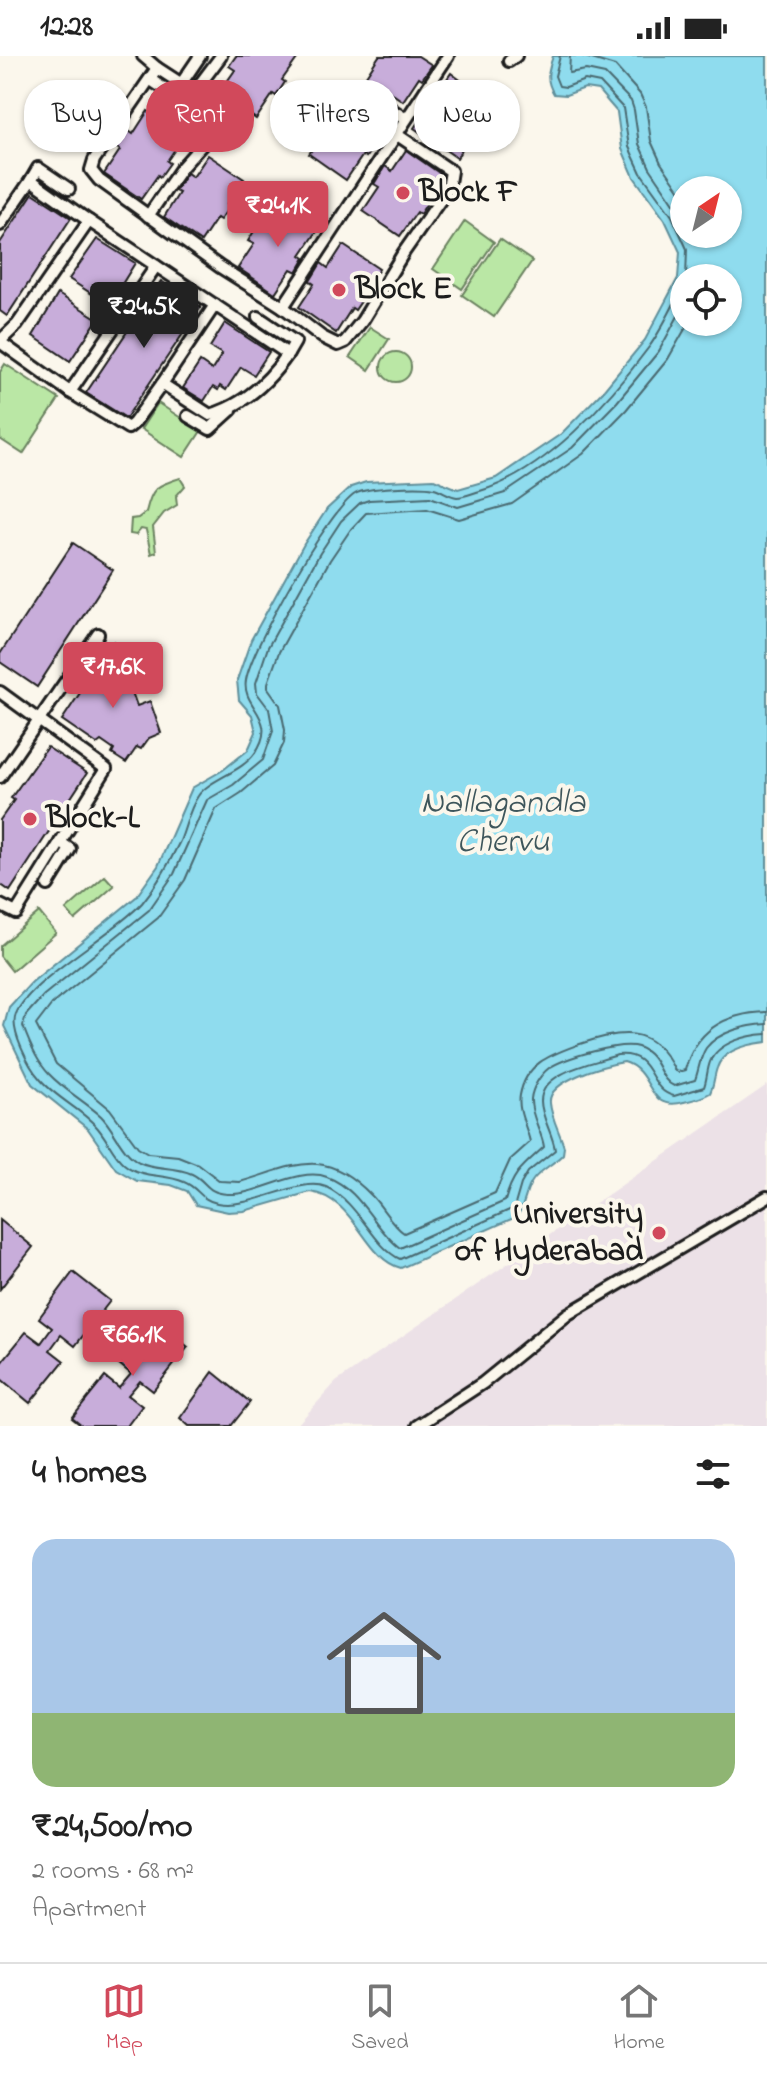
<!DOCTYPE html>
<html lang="en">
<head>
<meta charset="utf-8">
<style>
  :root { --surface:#fff; --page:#f2f2f2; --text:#222; --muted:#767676; --line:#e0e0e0; --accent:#d1495b }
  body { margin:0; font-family:"Indie Flower",sans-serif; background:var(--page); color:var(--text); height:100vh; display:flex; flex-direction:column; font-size:30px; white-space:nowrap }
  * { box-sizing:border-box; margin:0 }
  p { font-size:26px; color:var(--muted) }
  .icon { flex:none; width:44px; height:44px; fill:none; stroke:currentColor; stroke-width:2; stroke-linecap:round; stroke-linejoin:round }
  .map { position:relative; height:1370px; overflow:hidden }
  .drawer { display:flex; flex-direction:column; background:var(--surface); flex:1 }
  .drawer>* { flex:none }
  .banner { position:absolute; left:24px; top:24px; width:720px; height:72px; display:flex; gap:16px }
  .needle { width:52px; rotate:35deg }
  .buttons { position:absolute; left:670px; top:120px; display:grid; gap:16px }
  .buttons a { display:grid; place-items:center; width:72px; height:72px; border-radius:50%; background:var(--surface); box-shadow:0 2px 6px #0004; font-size:40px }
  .price { position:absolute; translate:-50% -68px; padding:0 18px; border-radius:8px; background:var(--accent); color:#fff; font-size:26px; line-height:52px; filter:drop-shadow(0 2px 4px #0008) }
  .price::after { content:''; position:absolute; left:50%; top:48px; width:24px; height:18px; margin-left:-12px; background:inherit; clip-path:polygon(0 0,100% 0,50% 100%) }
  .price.selected { background:#222; color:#fff }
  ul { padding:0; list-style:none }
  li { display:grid; align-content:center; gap:16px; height:424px; padding:0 32px }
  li+li { border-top:2px solid var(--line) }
  li span { display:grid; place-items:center; height:248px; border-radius:24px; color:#555 }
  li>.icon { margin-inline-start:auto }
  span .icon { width:144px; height:144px; fill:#fffc; stroke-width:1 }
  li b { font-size:34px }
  h2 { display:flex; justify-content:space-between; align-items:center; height:96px; padding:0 32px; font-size:34px }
  .tag { padding:0 28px; border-radius:32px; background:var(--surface); box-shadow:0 2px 6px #0004; font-size:28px; line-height:72px }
  .tag.selected { background:var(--accent); color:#fff }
  .status { display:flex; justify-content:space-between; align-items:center; height:56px; padding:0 40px; background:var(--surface); direction:ltr }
  .status svg { height:22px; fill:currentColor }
  .tabs { display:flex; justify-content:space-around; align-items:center; height:112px; border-top:2px solid var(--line); background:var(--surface); font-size:22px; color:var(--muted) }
  .tabs a { display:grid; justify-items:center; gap:4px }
  .tabs .selected { color:var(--accent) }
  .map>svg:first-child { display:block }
  .built { fill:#ece1e7 }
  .green { fill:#bae7a5; stroke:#6b8260; stroke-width:2 }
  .water { fill:#8fdcee; stroke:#618f9a; stroke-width:2; fill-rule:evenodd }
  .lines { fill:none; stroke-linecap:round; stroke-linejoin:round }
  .shore { stroke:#4a6970; stroke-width:2 }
  .building { fill:#c8adda; stroke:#1c1c1c; stroke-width:2 }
  .minor-casing { stroke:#1c1c1c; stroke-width:16 }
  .minor { stroke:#fbf7ec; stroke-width:10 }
  .poi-dot { fill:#d1495b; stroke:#fbf7ec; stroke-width:3 }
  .labels { text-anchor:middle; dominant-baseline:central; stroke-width:8; stroke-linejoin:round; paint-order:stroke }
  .poi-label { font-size:32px; font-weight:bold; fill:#1c1c1c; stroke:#fbf7ec; text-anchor:start }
  .water-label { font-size:34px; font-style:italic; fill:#3e565b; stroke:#fbf7ec }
</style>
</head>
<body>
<div class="status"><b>12:28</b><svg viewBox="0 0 49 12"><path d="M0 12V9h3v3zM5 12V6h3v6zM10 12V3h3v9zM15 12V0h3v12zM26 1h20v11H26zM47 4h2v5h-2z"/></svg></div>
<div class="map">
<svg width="767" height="1370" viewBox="0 0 767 1370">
  <rect width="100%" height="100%" fill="#fbf7ec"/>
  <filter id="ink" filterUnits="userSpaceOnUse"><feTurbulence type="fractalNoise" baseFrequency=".0125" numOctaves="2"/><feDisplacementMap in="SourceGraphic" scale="16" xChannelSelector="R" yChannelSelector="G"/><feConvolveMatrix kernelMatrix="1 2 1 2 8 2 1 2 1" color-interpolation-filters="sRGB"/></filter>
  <g filter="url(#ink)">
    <!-- built -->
    <polygon class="built" points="767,1029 767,1370 296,1370 336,1326"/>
    <!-- green -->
    <g class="green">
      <polygon points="465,165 494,186 462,233 433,213"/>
      <polygon points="500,183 532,205 494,261 462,239"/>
      <polygon points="370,271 389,283 369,314 350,301"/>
      <circle cx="396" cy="311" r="15"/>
      <polygon points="5,308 59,343 23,398 0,383 0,316"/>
      <polygon points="158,347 201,375 184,401 141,373"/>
      <path d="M180,422l5,8 -9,10 1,9 -13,8 -11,14 3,25 -5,2 -5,-24 -5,-1 -5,6 -6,-1 1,-15 7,-1 8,-6c6,-25 10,-26 34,-34z"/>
      <polygon points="105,820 114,830 75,864 66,854"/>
      <polygon points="39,856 56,877 12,915 0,900 0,890"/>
    </g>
    <!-- water -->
    <path class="water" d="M553,0h214v986c-18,2 -44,7 -50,26 -3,8 -3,17 -7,25 -8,5 -17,7 -26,9 -39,11 -29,-31 -60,-40 -18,3 -77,18 -74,41 1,14 10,30 14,44l-1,7c-9,10 -23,16 -30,26 -9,12 -7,26 -17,37l-115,51c-37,-9 -45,-70 -91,-76l-66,19 -16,1 -32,-7 -9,-14 -16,-6 -34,-4 -21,-12 -28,-40 -56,-45 -28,-58 5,-19 23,-25 104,-85 22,-31 34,-78 31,-18 25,-20 8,-18 -4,-17 -13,-15 -2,-20 14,-40 53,-96 23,-35 24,-22 15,-5 68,-3 24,10 38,-11 65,-44 43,-44 41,-50 33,-62 2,-26 -15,-32 -31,-43 -12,-28 -5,-37 -19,-22 -13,-2 -19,7 -12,-1c-9,-14 -6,-23 -1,-38zM728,134v44h-44v-44zM728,222v44h-44v-44z"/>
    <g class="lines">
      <!-- shore -->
      <g class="shore">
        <polyline points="560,0 555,20 559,30 566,31 585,24 600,27 623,52 629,91 641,117 672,160 687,193 686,222"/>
        <polyline points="570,0 569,17 586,14 605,18 631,45 634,54 639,88 650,112 684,162"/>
        <polyline points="582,0 615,10 640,38 646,51 651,85 661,107 684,140"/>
        <path d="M684,228c-11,21 -21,44 -35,63 -39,53 -105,126 -169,144 -7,2 -16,6 -23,6 -8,-1 -15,-7 -23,-9 -12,-3 -68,-1 -79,6 -27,17 -104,154 -109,186 -5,28 34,37 9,73 -13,19 -47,27 -57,43 -9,13 -12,31 -18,45 -10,21 -23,44 -38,62 -28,31 -113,77 -126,111 -7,15 13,53 24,65 15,18 39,29 55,46 12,12 17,29 29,39 18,15 40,9 60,18 15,6 15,17 33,21 34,7 83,-27 109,-16 33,15 47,60 74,72l114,-51 7,-24 7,-12 27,-22c-2,-16 -14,-33 -14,-49 0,-30 54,-38 76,-46 39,-4 29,35 57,41l30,-9c3,-8 3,-17 6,-25 8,-20 38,-27 57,-28"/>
        <path d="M684,249l-25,46 -42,51 -45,46 -67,45 -47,14 -28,-10 -61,3 -9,3 -19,18 -21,32 -52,94 -12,36 1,10 12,16 4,22 -10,29 -30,25 -26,15 -33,74 -25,36 -105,85 -18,20 -3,11c5,14 15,37 26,48 15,16 35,27 52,42 14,14 20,36 38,46 16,8 36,4 53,12 15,7 14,19 35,20 31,2 72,-28 100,-17 35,13 46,51 73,71l105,-47c8,-29 18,-35 39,-54 -2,-15 -14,-32 -13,-48 1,-11 9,-24 18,-31 15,-10 72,-27 89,-21 23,9 20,33 36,39l21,-6c4,-11 5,-23 11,-32 13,-17 42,-23 61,-24"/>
        <path d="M689,266l-21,37 -42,51 -43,44 -71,50 -53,15 -32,-10 -61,4 -15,16 -21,31 -51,92 -11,31v5l12,17 5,25 -1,13 -11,23 -32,27 -25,16 -31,71 -27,38 -106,86 -16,21 20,39 54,45 28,38 10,6 30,3 20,8 22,17 20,1c57,-17 84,-36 131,13 12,12 20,29 33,38l91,-40 15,-33 20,-18c-3,-15 -13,-31 -10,-47 6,-32 30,-40 57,-50 42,-14 75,-23 98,26l3,1 7,-2c11,-41 41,-57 82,-58"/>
      </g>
    </g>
    <!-- building -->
    <g class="building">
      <polygon points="236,0 299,0 282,24 285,26 276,40 273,38 256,63 219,37 235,14 229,10"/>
      <polygon points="379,0 418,0 432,9 422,23 419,21 403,45 366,20"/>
      <polygon points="451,17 472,33 463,45 469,49 467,57 472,60 455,86 463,91 457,102 414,72"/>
      <polygon points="353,36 389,61 372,86 375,88 366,101 363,99 346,124 309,98 325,75 319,71 331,54 338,59"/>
      <polygon points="148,55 184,80 167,105 170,107 160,121 158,119 141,143 104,118 120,94 114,90 126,73 133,78"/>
      <polygon points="406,94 442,119 426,142 429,144 420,158 417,156 400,180 363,155 379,131 374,128 385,110 392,115"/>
      <polygon points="208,99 244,123 227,148 230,150 220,164 217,162 201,186 164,161 179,137 175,135 187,117 193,121"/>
      <polygon points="33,137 71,162 7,260 0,255 0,187"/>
      <polygon points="282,150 318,174 301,199 305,202 297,216 291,213 275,237 238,212 254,188 248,185 259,167 267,172"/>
      <polygon points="97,183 135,207 109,249 69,223"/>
      <polygon points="343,189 379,213 362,239 364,241 355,254 352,252 336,277 299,251 314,228 310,225 321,207 328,212"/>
      <polygon points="161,225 201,251 126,362 86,337"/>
      <polygon points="58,238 98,263 70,305 33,280"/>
      <polygon points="225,267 269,296 254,319 241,311 226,334 220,330 218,334 213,331 204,345 183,332 200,306 212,314 222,298 210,291"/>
      <polygon points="73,487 113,514 37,631 0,606 0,598"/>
      <polygon points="114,586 137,650 150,645 161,677 149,682 141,693 137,691 126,707 112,698 114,694 101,685 97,688 62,664"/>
      <polygon points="47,691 87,717 10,835 0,828 0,764 14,744 11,742"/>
      <polygon points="0,1164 33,1191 0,1233"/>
      <polygon points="73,1216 110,1245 75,1290 61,1279 50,1294 64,1305 30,1347 0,1322 0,1308 26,1276 41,1287 52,1272 39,1262"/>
      <polygon points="151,1261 188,1291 153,1335 140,1325 128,1339 142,1350 127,1370 82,1370 72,1362 105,1321 119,1332 131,1318 118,1307"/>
      <polygon points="213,1316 250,1346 231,1370 189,1370 180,1362"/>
    </g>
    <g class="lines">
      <defs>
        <g id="minor">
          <polyline points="143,0 157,12"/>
          <polyline points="221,0 194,36 157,12 94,104 91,114 99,124 220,211 283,251 448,0"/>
          <polyline points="509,5 516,0"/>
          <polyline points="151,24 210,64"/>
          <polyline points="181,28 200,0"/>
          <polyline points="365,36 406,63"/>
          <polyline points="31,124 38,112 69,133"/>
          <polyline points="148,160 182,111 209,81 192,69"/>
          <polyline points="0,169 31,124 89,165 17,269 0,285"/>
          <polyline points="283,251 322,281 338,289 345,286 362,265 404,196 448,133 451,115 396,78"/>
          <polyline points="258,261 295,286 288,298"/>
          <path d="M0,286l70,50 58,36 6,-5 28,-39 48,31c34,-10 58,-32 78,-61l-199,-133"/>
          <polyline points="162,328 215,249"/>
          <polyline points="70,336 156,210"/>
          <polyline points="188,360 210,373 231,354"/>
          <polyline points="0,636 106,713 16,857 0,849"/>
          <polyline points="0,721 98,578"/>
          <polyline points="48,829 70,793 60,786"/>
          <polyline points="417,1370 483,1327 568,1258 767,1141"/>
        </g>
      </defs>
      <!-- minor casing -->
      <use href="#minor" class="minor-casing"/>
      <!-- minor -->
      <use href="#minor" class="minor"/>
    </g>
  </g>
  <!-- markers -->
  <g class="poi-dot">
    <circle cx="403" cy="137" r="8"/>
    <circle cx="339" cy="234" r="8"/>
    <circle cx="30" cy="763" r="8"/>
    <circle cx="659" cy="1177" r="8"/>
  </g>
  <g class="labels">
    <!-- poi labels -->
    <g class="poi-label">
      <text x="419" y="137">Block F</text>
      <text x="355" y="234">Block E</text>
      <text x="46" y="763">Block-L</text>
      <text x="643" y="1159" text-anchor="end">University<tspan x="643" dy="37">of Hyderabad</tspan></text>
    </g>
    <!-- water labels -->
    <g class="water-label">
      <text x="503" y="748">Nallagandla<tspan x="503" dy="39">Chervu</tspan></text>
    </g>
  </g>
</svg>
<div class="buttons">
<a><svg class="needle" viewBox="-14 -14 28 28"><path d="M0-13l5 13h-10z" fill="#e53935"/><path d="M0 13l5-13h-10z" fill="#767676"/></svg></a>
<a><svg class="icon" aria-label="locate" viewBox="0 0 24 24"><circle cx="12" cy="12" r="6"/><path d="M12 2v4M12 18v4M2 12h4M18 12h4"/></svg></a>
</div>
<b class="price" style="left:278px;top:193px">₹24.1K</b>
<b class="price selected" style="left:144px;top:294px">₹24.5K</b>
<b class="price" style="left:113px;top:654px">₹17.6K</b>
<b class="price" style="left:133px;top:1322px">₹66.1K</b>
<div class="banner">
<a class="tag">Buy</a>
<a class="tag selected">Rent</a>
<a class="tag">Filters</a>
<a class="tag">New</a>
</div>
</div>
<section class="drawer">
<h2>4 homes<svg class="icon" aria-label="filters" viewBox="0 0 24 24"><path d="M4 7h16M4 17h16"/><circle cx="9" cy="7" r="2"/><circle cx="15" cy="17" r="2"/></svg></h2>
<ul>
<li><span style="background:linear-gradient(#a9c7e8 70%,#8fb573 0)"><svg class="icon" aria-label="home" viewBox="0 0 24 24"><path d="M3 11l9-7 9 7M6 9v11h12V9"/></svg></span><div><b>₹24,500/mo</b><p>2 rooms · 68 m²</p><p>Apartment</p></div></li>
</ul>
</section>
<nav class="tabs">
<a class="selected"><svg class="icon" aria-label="map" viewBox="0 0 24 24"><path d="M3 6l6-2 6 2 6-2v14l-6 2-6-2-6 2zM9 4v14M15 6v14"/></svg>Map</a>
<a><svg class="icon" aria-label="saved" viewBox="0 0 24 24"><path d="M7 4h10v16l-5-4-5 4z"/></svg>Saved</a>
<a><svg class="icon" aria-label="home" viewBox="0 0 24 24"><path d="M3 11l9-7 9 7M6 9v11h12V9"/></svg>Home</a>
</nav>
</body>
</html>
